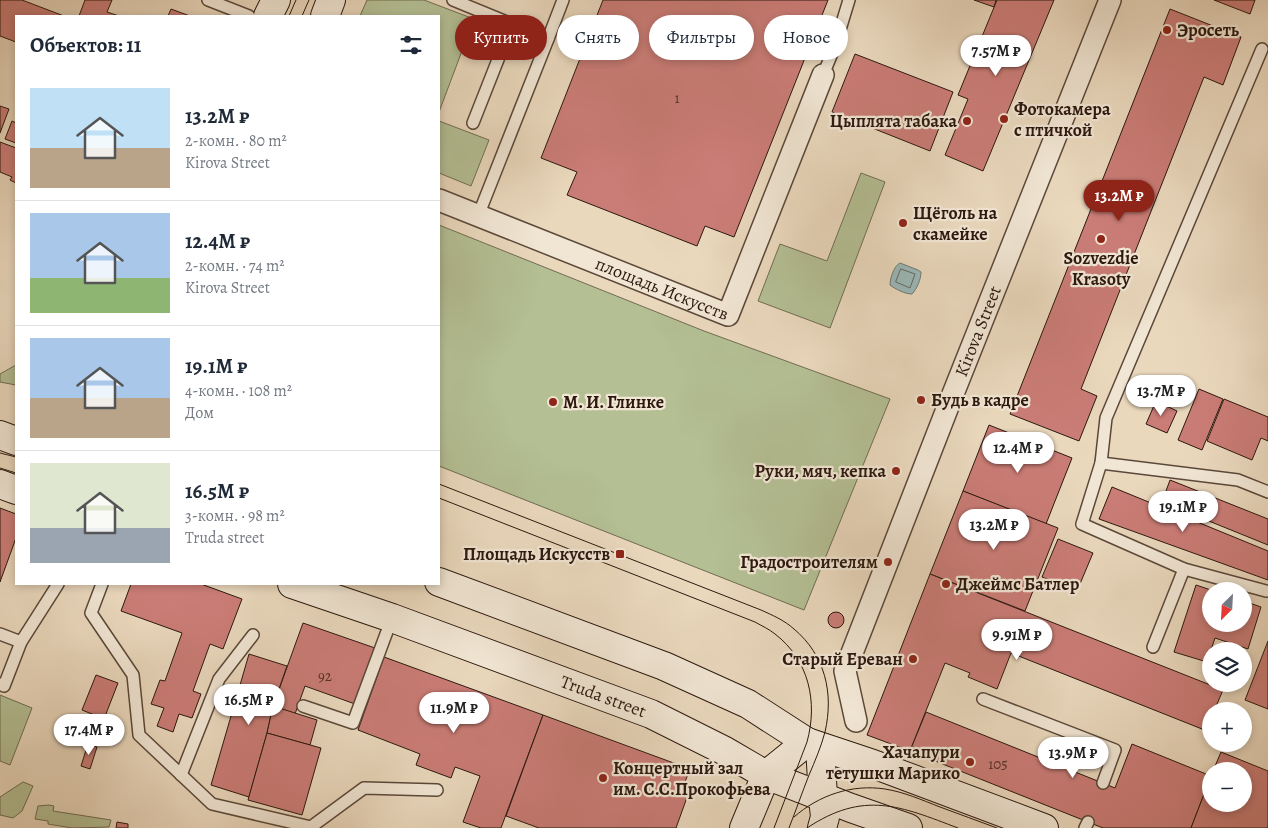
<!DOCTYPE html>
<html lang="ru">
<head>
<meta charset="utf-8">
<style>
  :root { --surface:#fff; --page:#f2f2f3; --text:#1f2937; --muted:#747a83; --line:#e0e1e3; --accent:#8f2418 }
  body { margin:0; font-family:Alegreya,serif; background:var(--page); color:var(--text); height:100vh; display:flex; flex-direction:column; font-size:19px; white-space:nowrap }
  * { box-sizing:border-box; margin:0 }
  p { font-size:16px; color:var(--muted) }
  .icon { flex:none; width:28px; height:28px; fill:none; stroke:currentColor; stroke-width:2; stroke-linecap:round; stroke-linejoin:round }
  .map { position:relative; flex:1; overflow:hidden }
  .panel { position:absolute; left:15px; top:15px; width:425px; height:570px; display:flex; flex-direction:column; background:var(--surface); border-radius:0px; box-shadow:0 2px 8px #0003 }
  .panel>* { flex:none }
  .banner { position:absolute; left:455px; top:15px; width:475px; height:45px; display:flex; gap:10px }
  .needle { width:32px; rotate:204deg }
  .controls { position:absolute; left:1202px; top:582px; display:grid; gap:10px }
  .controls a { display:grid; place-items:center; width:50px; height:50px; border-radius:50%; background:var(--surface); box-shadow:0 2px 8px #0003; font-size:25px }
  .price { position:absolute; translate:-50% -42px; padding:0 11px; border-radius:18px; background:#fff; color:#222; font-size:16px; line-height:32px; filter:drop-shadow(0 1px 2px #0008) }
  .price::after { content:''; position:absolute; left:50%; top:30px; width:15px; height:11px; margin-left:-8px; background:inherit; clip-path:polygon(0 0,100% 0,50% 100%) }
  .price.active { background:var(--accent); color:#fff }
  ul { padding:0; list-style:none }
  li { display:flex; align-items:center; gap:15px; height:125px; padding:0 15px }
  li+li { border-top:1px solid var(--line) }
  li span { display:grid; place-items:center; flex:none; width:140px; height:100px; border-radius:0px; color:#555 }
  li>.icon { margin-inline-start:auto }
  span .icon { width:60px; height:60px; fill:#fffc; stroke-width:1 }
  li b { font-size:21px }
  h2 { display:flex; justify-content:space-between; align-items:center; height:60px; padding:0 15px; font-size:21px }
  .pill { padding:0 18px; border-radius:22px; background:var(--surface); box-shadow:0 2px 8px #0003; font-size:18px; line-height:45px }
  .pill.active { background:var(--accent); color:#fff }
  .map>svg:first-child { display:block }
  .green { fill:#b4bf94; stroke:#706c52 }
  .water { fill:#9ab8b8; stroke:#6e7874 }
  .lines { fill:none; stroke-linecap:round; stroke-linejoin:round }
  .shore { stroke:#626864; stroke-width:1 }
  .building { fill:#ca7c76; stroke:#2b180f }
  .lane-casing { stroke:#5b483a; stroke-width:14 }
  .street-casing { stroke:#5b483a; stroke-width:24 }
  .secondary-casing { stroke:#2b180f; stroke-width:30 }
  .lane { stroke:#f1e6d4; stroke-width:11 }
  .street { stroke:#f1e6d4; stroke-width:21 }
  .secondary { stroke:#f1e6d4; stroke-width:28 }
  .tram { stroke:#2b180f; stroke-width:1 }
  .poi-dot { fill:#8f2418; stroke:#f1e6d4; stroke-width:2 }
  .labels { text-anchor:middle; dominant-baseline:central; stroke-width:4.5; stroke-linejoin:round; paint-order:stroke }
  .number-label { font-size:15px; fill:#533129 }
  .poi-label { font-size:18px; font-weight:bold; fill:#2b180f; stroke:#f1e6d4; text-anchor:start }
  .street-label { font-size:18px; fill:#2b180f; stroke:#f1e6d4 }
</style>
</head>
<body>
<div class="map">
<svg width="1268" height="828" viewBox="0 0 1268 828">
  <rect width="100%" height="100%" fill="#ead8bd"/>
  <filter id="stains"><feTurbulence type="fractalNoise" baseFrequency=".004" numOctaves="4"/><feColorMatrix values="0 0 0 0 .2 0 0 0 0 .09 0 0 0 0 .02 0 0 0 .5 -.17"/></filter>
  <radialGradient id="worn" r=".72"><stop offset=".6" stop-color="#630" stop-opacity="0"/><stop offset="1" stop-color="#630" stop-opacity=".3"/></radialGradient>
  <!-- green -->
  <g class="green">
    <polygon points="367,0 424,0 474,19 439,112 439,16 360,16"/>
    <polygon points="439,121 489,140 471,186 439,173"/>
    <polygon points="861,173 885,182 830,328 758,301 780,244 827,261"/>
    <polygon points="439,225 704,331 890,399 804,610 439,466"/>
    <polygon points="16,365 16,385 0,382 0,374"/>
    <polygon points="0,695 32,708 10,765 0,761"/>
    <polygon points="23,782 33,786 22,811 13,818 0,815 0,797"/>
    <polygon points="49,805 54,806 53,811 111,820 109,827 72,828 48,824 48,821 35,819 38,806"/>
  </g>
  <!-- water -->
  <path class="water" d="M900,263l18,7 3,2c0,7 -4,17 -9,22 -7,0 -17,-5 -22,-9 0,-7 4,-19 10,-22z"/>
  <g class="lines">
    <!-- shore -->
    <polygon class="shore" points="901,269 915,274 910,288 896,282"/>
  </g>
  <!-- building -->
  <g class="building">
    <polygon points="0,0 22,0 64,16 16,16 16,42 0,36"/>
    <polygon points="85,0 112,0 107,12 119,16 79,16"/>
    <polygon points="603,0 828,0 734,237 705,226 697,246 567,195 577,172 541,158"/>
    <polygon points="974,0 996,0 994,7"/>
    <polygon points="997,0 1054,0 983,171 945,155 968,99 958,95"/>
    <polygon points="1214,0 1255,0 1250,14"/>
    <polygon points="171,9 190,16 168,16"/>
    <polygon points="1170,9 1241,37 1223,85 1204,77 1081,389 1097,396 1079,441 1010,414"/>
    <polygon points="855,54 953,92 930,151 832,112"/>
    <polygon points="0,106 9,109 0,133"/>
    <polygon points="12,121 16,123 16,143 5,139"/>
    <polygon points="0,142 16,148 16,183 10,180 12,177 0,172"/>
    <polygon points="1199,389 1223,399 1202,450 1178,440"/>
    <polygon points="1224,399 1268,417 1268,441 1261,438 1252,460 1207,441"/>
    <polygon points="1156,401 1177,411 1167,433 1146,424"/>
    <polygon points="989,425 1072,458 1046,524 963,491"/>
    <polygon points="1170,480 1268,519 1268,545 1162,502"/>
    <polygon points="1112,487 1268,551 1268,580 1099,519"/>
    <polygon points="963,491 1058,528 1025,611 930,574"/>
    <polygon points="0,508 16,514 16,538 0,582"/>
    <polygon points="1058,539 1093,553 1077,591 1042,577"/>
    <polygon points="930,574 1223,690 1214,711 1211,711 1211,719 1207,731 1011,653 997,689 968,677 970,673 945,663 910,751 867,735"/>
    <polygon points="131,584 201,584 242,599 223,649 210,644 193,691 201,694 192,718 179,714 173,732 157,726 164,708 151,704 160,680 165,681 182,633 121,611"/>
    <polygon points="1196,585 1214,591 1211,591 1211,624 1244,624 1244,601 1261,607 1248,649 1215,638 1207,662 1174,652"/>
    <circle cx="836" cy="620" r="8"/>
    <polygon points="303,623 375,648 355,704 305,686 295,714 273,706"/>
    <polygon points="1268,641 1268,709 1245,700"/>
    <polygon points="249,654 287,666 273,706 267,733 249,797 211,785"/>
    <polygon points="384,657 543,715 501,828 481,828 463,822 480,776 455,767 451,778 416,765 420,754 358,730"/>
    <polygon points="96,675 118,683 104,719 82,710"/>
    <polygon points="273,706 317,720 310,745 267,733"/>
    <polygon points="926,712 1115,788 1132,744 1211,776 1191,828 1103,828 910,751"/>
    <polygon points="543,715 690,769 683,787 690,789 676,828 539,828 506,816"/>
    <polygon points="93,724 102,726 98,744 88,742"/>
    <polygon points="267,733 321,748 302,815 248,800"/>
    <polygon points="88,744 97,747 90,769 81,766"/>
    <polygon points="1221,752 1268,771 1268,828 1191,828 1211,776 1211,804 1244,804 1244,771 1213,771"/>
    <polygon points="117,822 128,824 128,828 116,828"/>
  </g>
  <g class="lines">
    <defs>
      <g id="lane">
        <polyline points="208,0 249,16"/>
        <polyline points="453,0 548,39 478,216"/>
        <polyline points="548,39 563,0"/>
        <polyline points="1262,49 1106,418 1101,463 1082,524 1184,569 1266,591"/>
        <polyline points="823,75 835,46 849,0"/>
        <polyline points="473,123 512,24"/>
        <polyline points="1101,463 1238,480 1268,492"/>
        <polyline points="102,584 91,613 133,675 139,735 212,804 311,827 364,788 437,790"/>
        <polyline points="0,634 21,642"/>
        <polyline points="1153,647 1184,569"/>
        <polyline points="0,684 4,686 21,642 58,584"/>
        <polyline points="983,699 1115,750 1103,783"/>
        <polyline points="303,706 353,723 392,618"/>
        <polyline points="181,775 219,679 253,635"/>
        <polyline points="1085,828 1088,822"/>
      </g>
      <g id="street">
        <path id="s1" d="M439,200l289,115 95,-240"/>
        <path id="s2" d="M856,721l-11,-50 104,-267 161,-404"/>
      </g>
      <g id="secondary">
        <polyline points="268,16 276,0"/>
        <polyline points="325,16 331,0"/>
        <polyline points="0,435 16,441"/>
        <polyline points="0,484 16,490"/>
        <polyline points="439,582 664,666 748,704 807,742 873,764 1044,828"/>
        <path id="s3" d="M292,584l100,34 259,96 74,37 41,24 85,33 57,20"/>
        <polyline points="820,747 823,797 825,817 822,828"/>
        <polyline points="744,828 766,775 807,742"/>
      </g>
    </defs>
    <!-- lane casing -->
    <use href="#lane" class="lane-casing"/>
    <!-- street casing -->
    <use href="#street" class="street-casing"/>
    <!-- secondary casing -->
    <use href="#secondary" class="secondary-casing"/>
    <!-- lane -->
    <use href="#lane" class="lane"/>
    <!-- street -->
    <use href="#street" class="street"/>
    <!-- secondary -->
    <use href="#secondary" class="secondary"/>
    <!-- tram -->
    <g class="tram">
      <polyline points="289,16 296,0"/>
      <polyline points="302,16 309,0"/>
      <polyline points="0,453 16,457"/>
      <polyline points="0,468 16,473"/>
      <path d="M439,484l322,126c11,5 23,10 33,19 31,26 40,64 31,103 -4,15 -10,29 -16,43 -7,18 -13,35 -20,53"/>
      <path d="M439,498l316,124c7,4 14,7 20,12 34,26 43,68 32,108l-33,86"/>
      <path d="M794,817c25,-22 58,-33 91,-28 19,3 37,11 55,18 19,7 38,14 57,21"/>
      <path d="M807,828c57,-38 93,-22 151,0"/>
    </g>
  </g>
  <!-- markers -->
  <g class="poi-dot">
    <circle cx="1167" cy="30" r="5"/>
    <circle cx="1004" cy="119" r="5"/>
    <circle cx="967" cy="121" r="5"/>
    <circle cx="903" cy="223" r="5"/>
    <circle cx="1101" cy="239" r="5"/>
    <circle cx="921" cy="400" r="5"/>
    <circle cx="553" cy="402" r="5"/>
    <circle cx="896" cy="471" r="5"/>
    <rect x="615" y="549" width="10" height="10" rx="2.5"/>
    <circle cx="888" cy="562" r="5"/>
    <circle cx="946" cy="584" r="5"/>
    <circle cx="913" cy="659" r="5"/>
    <circle cx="970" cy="762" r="5"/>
    <circle cx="603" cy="778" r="5"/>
  </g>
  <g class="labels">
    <!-- number labels -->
    <g class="number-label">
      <text x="677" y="98">1</text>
      <text x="325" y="676">92</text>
      <text x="998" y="764">105</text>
    </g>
    <!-- poi labels -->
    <g class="poi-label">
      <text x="1177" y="30">Эросеть</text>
      <text x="1014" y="109">Фотокамера<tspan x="1014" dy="21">с птичкой</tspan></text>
      <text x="957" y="121" text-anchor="end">Цыплята табака</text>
      <text x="913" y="213">Щёголь на<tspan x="913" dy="21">скамейке</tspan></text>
      <text x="1101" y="258" text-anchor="middle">Sozvezdie<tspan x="1101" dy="21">Krasoty</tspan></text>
      <text x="931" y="400">Будь в кадре</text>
      <text x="563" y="402">М. И. Глинке</text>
      <text x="886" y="471" text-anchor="end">Руки, мяч, кепка</text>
      <text x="610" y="554" text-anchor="end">Площадь Искусств</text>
      <text x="878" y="562" text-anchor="end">Градостроителям</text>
      <text x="956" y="584">Джеймс Батлер</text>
      <text x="903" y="659" text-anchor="end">Старый Ереван</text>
      <text x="960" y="752" text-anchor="end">Хачапури<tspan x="960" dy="21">тетушки Марико</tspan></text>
      <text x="613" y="768">Концертный зал<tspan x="613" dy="21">им. С.С.Прокофьева</tspan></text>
    </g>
    <!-- street labels -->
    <g class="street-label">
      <text stroke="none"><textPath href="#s1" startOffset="240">площадь Искусств</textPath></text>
      <text stroke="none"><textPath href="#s2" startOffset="416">Kirova Street</textPath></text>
      <text stroke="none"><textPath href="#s3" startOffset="331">Truda street</textPath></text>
    </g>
  </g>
  <rect width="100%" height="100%" filter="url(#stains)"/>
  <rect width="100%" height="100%" fill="url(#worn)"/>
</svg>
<div class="controls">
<a><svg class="needle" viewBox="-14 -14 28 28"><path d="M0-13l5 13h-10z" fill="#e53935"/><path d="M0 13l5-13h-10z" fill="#747a83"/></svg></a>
<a><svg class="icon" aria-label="layers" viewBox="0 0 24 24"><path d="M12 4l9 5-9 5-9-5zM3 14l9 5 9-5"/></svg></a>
<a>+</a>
<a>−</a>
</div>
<b class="price" style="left:996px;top:77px">7.57M ₽</b>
<b class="price active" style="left:1119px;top:222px">13.2M ₽</b>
<b class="price" style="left:1161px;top:417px">13.7M ₽</b>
<b class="price" style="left:1018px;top:474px">12.4M ₽</b>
<b class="price" style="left:1183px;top:533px">19.1M ₽</b>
<b class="price" style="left:994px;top:551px">13.2M ₽</b>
<b class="price" style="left:1017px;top:661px">9.91M ₽</b>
<b class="price" style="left:249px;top:726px">16.5M ₽</b>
<b class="price" style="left:454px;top:734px">11.9M ₽</b>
<b class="price" style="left:89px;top:756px">17.4M ₽</b>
<b class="price" style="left:1073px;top:779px">13.9M ₽</b>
<div class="banner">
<a class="pill active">Купить</a>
<a class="pill">Снять</a>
<a class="pill">Фильтры</a>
<a class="pill">Новое</a>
</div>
<section class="panel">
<h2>Объектов: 11<svg class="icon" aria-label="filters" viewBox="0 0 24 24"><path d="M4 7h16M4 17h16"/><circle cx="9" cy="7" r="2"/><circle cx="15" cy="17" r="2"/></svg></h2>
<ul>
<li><span style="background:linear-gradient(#bfe0f5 60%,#b9a48a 0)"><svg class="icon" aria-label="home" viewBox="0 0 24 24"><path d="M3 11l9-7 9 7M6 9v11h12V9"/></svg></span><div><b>13.2M ₽</b><p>2-комн. · 80 m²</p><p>Kirova Street</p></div></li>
<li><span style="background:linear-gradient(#a9c7e8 65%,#8fb573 0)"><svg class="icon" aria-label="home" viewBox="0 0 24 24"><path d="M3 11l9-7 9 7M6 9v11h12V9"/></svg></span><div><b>12.4M ₽</b><p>2-комн. · 74 m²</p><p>Kirova Street</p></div></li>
<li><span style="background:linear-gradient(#a9c7e8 60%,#b9a48a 0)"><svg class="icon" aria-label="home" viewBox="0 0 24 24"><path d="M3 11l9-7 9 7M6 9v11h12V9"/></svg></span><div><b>19.1M ₽</b><p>4-комн. · 108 m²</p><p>Дом</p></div></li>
<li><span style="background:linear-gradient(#dfe7d0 65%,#9aa5b1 0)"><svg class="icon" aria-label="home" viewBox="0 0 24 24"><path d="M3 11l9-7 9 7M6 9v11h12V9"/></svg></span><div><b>16.5M ₽</b><p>3-комн. · 98 m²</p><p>Truda street</p></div></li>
</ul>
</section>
</div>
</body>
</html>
